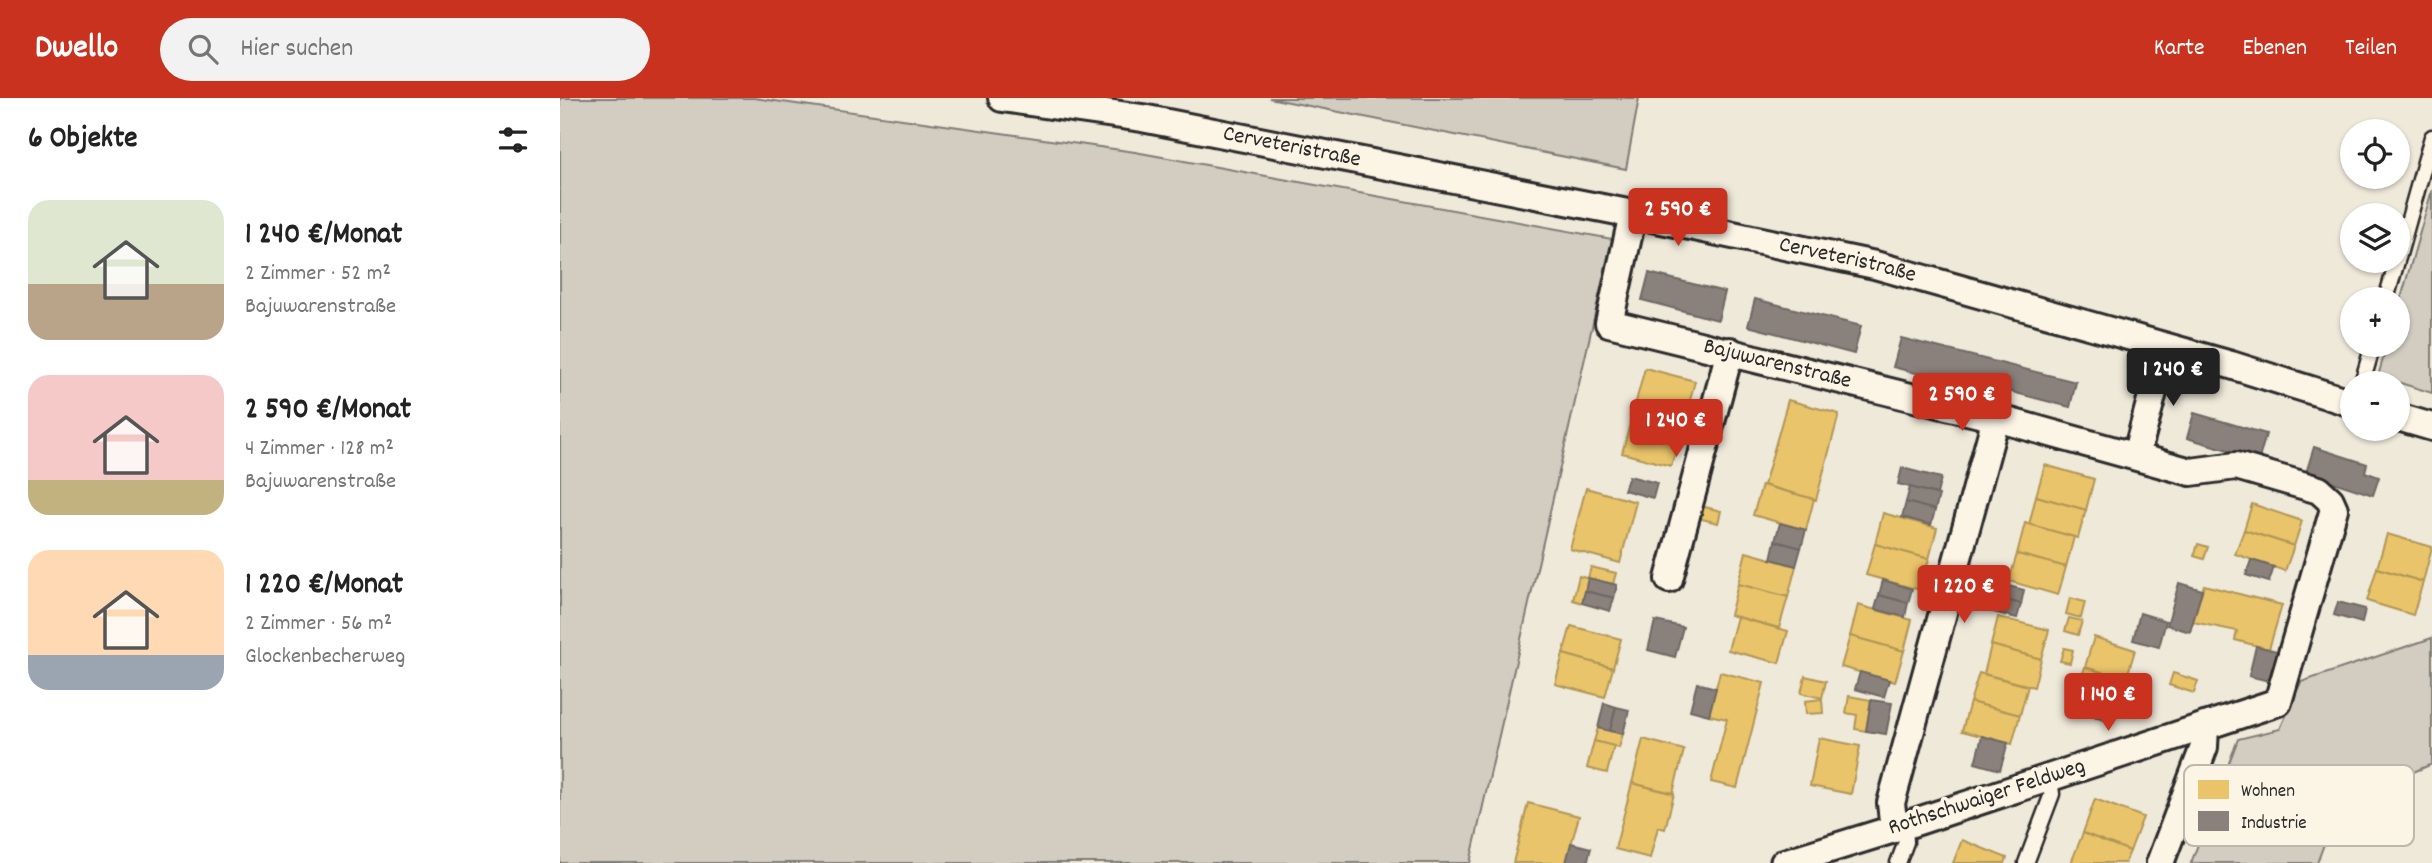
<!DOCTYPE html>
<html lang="de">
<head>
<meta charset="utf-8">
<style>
  :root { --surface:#fff; --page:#f2f2f2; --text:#222; --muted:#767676; --accent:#c8321e }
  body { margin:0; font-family:Dekko,sans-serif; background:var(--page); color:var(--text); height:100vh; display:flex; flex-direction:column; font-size:26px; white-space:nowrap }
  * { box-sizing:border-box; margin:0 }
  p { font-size:23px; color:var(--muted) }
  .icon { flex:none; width:38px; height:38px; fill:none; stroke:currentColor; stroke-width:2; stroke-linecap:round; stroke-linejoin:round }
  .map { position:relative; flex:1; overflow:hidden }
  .drawer { display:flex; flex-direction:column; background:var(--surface); width:560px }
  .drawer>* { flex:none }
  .tools { position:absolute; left:1780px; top:21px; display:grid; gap:14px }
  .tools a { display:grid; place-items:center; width:70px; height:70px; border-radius:50%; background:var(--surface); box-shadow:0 2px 5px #0004; font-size:35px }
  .price { position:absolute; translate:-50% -60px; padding:0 16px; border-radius:7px; background:var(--accent); color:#fff; font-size:23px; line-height:46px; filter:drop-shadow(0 2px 4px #0008) }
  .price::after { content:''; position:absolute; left:50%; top:42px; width:21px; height:16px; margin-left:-10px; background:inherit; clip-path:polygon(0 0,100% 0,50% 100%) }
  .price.on { background:#222; color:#fff }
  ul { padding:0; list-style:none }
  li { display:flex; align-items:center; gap:21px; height:175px; padding:0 28px }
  li span { display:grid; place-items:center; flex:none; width:196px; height:140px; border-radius:21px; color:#555 }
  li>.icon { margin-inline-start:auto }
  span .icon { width:84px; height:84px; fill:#fffc; stroke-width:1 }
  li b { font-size:30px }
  h2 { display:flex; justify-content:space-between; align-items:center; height:84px; padding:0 28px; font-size:30px }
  header { display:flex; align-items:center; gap:42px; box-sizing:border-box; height:98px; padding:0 35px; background:var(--accent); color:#fff }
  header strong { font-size:33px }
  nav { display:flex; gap:38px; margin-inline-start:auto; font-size:24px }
  .search { width:490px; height:63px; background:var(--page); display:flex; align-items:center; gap:18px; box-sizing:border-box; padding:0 24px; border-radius:38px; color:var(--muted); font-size:26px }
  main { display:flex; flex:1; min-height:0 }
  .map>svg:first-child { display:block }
  .green { fill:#d2cdc0; stroke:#7e7c76; stroke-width:2 }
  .homes { fill:#e9c46a; stroke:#b09657; stroke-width:2 }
  .industry { fill:#8a817c; stroke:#6e6764; stroke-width:2 }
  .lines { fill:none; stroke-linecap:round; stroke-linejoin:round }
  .service-casing { stroke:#2b2b2b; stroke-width:19 }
  .minor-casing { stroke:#2b2b2b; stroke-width:32 }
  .service { stroke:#fcf5e5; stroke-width:14 }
  .minor { stroke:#fcf5e5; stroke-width:26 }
  .labels { text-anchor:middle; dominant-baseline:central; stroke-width:7; stroke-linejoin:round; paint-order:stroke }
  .street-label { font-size:23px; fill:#2b2b2b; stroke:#fcf5e5 }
  .key { fill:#fcf5e5; stroke:#bdb8ad; stroke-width:2 }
  .key-label { font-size:19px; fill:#2b2b2b }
</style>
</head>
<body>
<header>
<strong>Dwello</strong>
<div class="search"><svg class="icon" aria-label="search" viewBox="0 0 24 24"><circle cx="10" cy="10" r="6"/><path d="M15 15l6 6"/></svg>Hier suchen</div>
<nav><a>Karte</a><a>Ebenen</a><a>Teilen</a></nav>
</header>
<main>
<section class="drawer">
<h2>6 Objekte<svg class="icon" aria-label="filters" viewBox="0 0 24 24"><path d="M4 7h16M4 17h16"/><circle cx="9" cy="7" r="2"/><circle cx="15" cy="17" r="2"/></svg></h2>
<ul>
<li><span style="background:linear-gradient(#dfe7d0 60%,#b9a48a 0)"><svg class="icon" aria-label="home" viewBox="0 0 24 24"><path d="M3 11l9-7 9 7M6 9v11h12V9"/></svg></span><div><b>1 240 €/Monat</b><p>2 Zimmer · 52 m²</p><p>Bajuwarenstraße</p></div></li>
<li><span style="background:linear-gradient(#f6c9c9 75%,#c2b280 0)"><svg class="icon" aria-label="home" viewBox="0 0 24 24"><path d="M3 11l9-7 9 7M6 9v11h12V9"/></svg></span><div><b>2 590 €/Monat</b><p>4 Zimmer · 128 m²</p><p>Bajuwarenstraße</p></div></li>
<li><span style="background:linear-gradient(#ffd9b3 75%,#9aa5b1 0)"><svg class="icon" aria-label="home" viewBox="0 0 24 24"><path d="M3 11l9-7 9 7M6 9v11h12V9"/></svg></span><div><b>1 220 €/Monat</b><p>2 Zimmer · 56 m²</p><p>Glockenbecherweg</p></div></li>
</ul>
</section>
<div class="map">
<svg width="1872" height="765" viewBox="0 0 1872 765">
  <rect width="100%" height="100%" fill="#efe9da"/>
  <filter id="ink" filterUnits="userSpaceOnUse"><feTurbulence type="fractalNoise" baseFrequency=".0143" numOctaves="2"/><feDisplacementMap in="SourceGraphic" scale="14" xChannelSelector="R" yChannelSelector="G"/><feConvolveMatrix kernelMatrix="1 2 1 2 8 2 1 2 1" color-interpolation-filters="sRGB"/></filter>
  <g filter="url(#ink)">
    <!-- green -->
    <g class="green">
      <polygon points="0,0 194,0 575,54 1052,141 910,765 0,765"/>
      <polygon points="709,0 1079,0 1066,71"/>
      <polygon points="1872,92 1872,295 1818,278 1827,247 1838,247 1838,211"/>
      <polygon points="1872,540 1872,666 1779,706 1757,765 1631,765 1678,641 1720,631 1741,584"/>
    </g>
    <!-- homes -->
    <g class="homes">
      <polygon points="1085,270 1135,283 1120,340 1070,326"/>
      <polygon points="1228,302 1279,316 1256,402 1204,387"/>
      <polygon points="1070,326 1120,340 1111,368 1062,355"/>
      <polygon points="1485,367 1534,381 1526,412 1476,398"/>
      <polygon points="1202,387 1254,401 1246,432 1193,417"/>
      <polygon points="1026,390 1076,404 1060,465 1010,451"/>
      <polygon points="1476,398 1526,412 1518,440 1469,427"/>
      <polygon points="1692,406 1742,423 1734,448 1684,432"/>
      <polygon points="1141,408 1161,413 1158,425 1138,420"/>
      <polygon points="1323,415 1377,430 1369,461 1315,446"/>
      <polygon points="1465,425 1514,439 1506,469 1457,456"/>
      <polygon points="1684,432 1734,448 1725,473 1675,456"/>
      <polygon points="1827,436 1872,449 1863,484 1817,470"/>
      <polygon points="1315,446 1369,461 1360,492 1306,477"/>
      <polygon points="1638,446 1648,449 1644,461 1634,458"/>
      <polygon points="1186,454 1236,468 1228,499 1178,486"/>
      <polygon points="1457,456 1506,469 1498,497 1449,483"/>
      <polygon points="1031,469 1056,475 1053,486 1028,480"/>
      <polygon points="1817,470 1863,484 1853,517 1807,503"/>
      <polygon points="1019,478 1029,481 1023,505 1013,502"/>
      <polygon points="1178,486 1228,499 1219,530 1170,517"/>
      <polygon points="1644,487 1722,507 1709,551 1675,542 1677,533 1633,524"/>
      <polygon points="1510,500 1525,504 1521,520 1506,516"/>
      <polygon points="1298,507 1352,522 1344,553 1290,538"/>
      <polygon points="1177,519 1228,533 1219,565 1168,552"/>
      <polygon points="1438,519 1489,532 1481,561 1431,547"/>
      <polygon points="1509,520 1522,523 1518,537 1505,533"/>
      <polygon points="1011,528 1061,541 1053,570 1003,556"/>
      <polygon points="1290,538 1344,553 1335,584 1281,569"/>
      <polygon points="1534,539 1575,552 1566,582 1525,569"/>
      <polygon points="1431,547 1481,561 1474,589 1424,576"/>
      <polygon points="1504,550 1513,552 1510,565 1500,563"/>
      <polygon points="1003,556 1053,570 1045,599 995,586"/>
      <polygon points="1525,569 1566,582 1556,612 1515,600"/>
      <polygon points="1160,574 1204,585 1177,690 1151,684 1167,621 1149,617"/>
      <polygon points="1419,575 1468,588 1460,617 1410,604"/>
      <polygon points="1613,575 1638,583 1634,595 1609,587"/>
      <polygon points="1245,578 1266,583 1262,600 1241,595"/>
      <polygon points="1289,598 1311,602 1306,633 1295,631 1297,617 1286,615"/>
      <polygon points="1262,601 1263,615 1246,616 1245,603"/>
      <polygon points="1410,604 1460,617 1452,646 1402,633"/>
      <polygon points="1038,630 1063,636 1059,650 1034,643"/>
      <polygon points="1259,640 1300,648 1291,696 1250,688"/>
      <polygon points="1083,641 1124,652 1113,695 1072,685"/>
      <polygon points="1034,643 1054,648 1047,675 1027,670"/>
      <polygon points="1072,685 1114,696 1105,731 1098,729 1090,760 1055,751"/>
      <polygon points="1535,701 1583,719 1570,753 1523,735"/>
      <polygon points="968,705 1019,718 1006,765 953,765"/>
      <polygon points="1523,735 1570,753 1565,765 1511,765"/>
      <polygon points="1402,742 1447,760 1445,765 1393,765"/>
    </g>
    <!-- industry -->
    <g class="industry">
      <polygon points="1089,175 1165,194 1158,222 1082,202"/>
      <polygon points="1195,201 1301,228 1294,256 1188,228"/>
      <polygon points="1341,240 1516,284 1510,309 1444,292 1443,298 1333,269"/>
      <polygon points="1634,315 1706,336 1699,361 1627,340"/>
      <polygon points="1754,349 1807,366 1805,374 1819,379 1813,397 1746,375"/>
      <polygon points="1342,370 1381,380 1377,396 1338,386"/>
      <polygon points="1069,378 1097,385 1093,400 1064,392"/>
      <polygon points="1350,389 1379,397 1375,412 1346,404"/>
      <polygon points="1346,404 1375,412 1371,427 1342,419"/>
      <polygon points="1220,425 1246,432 1241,450 1215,443"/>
      <polygon points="1215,443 1241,450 1236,468 1211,461"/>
      <polygon points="1691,462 1714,469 1709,484 1686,477"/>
      <polygon points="1028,480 1057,487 1054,500 1025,493"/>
      <polygon points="1323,482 1352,491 1348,505 1319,497"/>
      <polygon points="1437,485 1464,492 1461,506 1433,499"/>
      <polygon points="1619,485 1642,492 1630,534 1607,527"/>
      <polygon points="1025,493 1054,500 1050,513 1022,505"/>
      <polygon points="1319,497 1348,505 1345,519 1315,511"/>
      <polygon points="1433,499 1461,506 1457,520 1429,513"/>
      <polygon points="1778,504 1805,511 1802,525 1774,517"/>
      <polygon points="1580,515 1606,523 1599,549 1573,542"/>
      <polygon points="1095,523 1123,529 1115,559 1088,552"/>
      <polygon points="1696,548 1721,554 1713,584 1689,578"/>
      <polygon points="1300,574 1329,582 1324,599 1295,591"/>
      <polygon points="1137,585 1156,590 1149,617 1130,612"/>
      <polygon points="1311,602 1332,605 1326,636 1306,633"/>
      <polygon points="1523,603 1548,610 1545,622 1520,615"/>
      <polygon points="1044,605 1056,609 1050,633 1038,630"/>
      <polygon points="1056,609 1069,612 1063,636 1050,633"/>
      <polygon points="1422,638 1448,645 1440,672 1415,665"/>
      <polygon points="1011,745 1031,750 1027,765 1006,765"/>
    </g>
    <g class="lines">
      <defs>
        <g id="service">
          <polyline points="1838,160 1872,39"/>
          <polyline points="1826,201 1837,163"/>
          <polyline points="1802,285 1813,247"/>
          <polyline points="1338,765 1346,744 1345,728"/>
          <polyline points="1466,765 1492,696 1490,680"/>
        </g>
        <g id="minor">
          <path id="s1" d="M442,0l140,20 491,96 242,51 356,100 121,38"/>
          <path id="s2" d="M1073,116l-24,109 387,95 195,54 45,-6 83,24 11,10 4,9 -56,193 -384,127 -110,34"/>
          <polyline points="1838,319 1872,329"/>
          <polyline points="1576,358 1605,249"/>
          <polyline points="1109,481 1170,253"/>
          <polyline points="1334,731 1331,705 1436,320"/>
          <polyline points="1600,765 1644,649 1645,628"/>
        </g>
      </defs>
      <!-- service casing -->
      <use href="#service" class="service-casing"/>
      <!-- minor casing -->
      <use href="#minor" class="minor-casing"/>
      <!-- service -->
      <use href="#service" class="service"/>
      <!-- minor -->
      <use href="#minor" class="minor"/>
    </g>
  </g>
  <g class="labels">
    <!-- street labels -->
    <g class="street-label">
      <text stroke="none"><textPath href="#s1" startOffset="294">Cerveteristraße</textPath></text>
      <text stroke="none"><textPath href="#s1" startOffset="861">Cerveteristraße</textPath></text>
      <text stroke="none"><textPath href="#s2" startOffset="285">Bajuwarenstraße</textPath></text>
      <text transform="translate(1427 700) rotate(-18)">Rothschwaiger Feldweg</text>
    </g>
  </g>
  <!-- legend -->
  <rect x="1624" y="667" width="230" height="81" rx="10" class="key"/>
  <rect x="1638" y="682" width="31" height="19" fill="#e9c46a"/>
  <rect x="1638" y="713" width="31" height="20" fill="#8a817c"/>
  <g class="key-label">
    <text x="1681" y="698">Wohnen</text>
    <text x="1681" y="730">Industrie</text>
  </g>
</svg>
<div class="tools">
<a><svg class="icon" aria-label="locate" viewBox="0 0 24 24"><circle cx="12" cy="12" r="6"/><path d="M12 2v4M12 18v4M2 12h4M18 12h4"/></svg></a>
<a><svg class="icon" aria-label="layers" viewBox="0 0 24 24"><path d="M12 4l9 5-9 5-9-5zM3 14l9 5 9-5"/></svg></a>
<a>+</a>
<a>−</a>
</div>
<b class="price" style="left:1118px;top:150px">2 590 €</b>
<b class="price on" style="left:1613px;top:310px">1 240 €</b>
<b class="price" style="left:1402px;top:335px">2 590 €</b>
<b class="price" style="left:1116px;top:361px">1 240 €</b>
<b class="price" style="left:1404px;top:527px">1 220 €</b>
<b class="price" style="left:1548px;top:635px">1 140 €</b>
</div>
</main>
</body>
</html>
